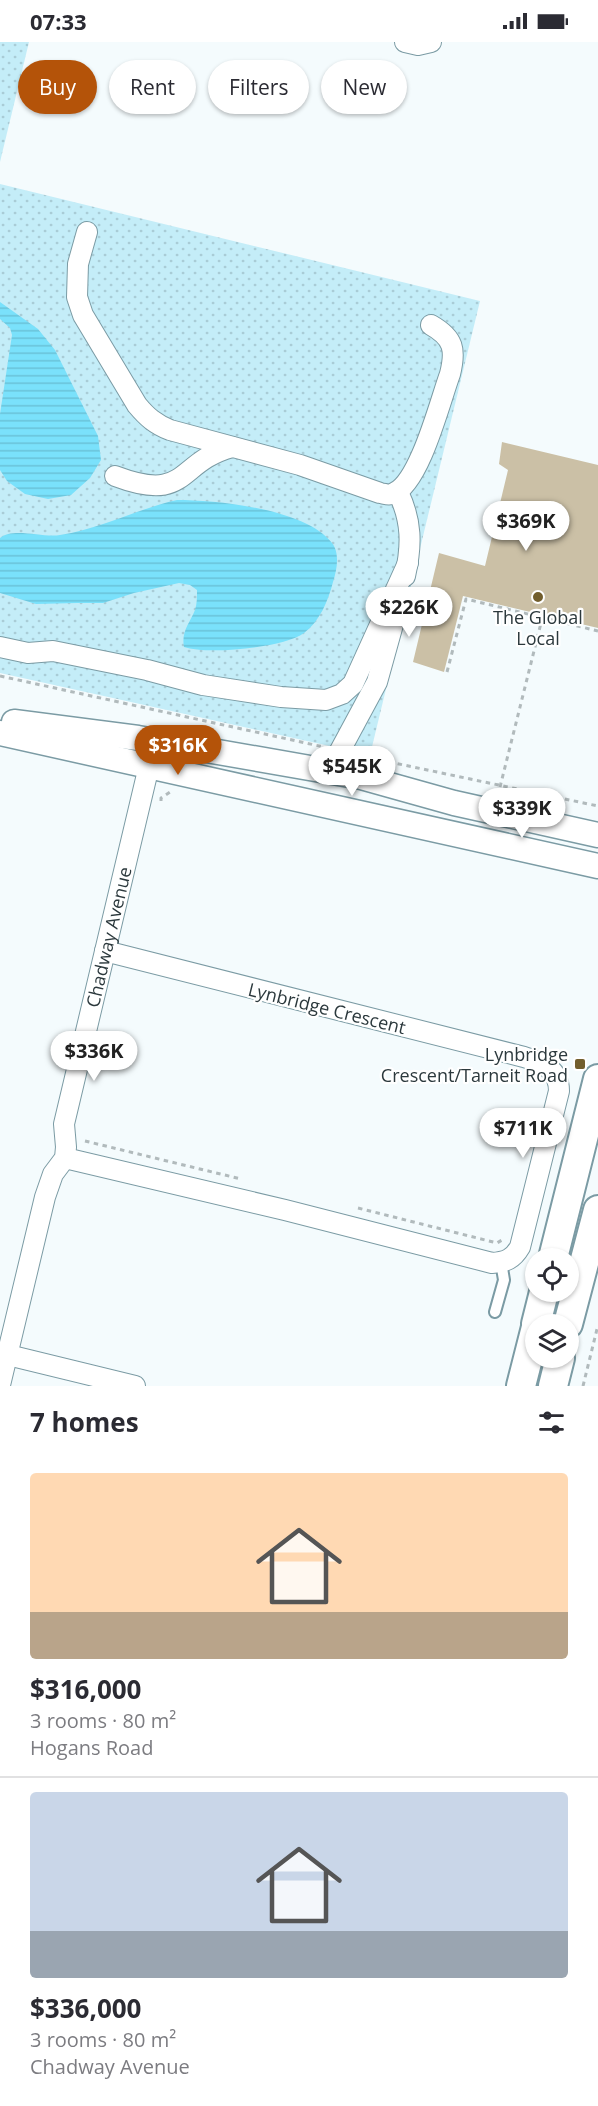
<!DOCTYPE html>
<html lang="en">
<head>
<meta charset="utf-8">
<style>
  :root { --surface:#fff; --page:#f2f2f3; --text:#2b2b33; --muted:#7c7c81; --line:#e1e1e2; --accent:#b45309 }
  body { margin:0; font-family:"Open Sans",sans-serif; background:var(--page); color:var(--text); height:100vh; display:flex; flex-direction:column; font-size:22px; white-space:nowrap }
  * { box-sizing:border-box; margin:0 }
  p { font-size:20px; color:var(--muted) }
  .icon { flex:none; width:33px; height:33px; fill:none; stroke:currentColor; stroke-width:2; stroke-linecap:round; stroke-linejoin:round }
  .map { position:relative; height:1344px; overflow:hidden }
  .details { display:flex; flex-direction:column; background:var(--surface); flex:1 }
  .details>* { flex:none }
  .top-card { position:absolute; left:18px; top:18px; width:562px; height:54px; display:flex; gap:12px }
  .controls { position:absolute; left:525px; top:1206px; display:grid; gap:12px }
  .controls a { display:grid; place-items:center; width:54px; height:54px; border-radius:50%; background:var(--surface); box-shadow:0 2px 4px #0004; font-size:30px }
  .price { position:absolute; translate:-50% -51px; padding:0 14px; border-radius:21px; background:#fff; color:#222; font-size:20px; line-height:39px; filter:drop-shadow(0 2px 3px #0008) }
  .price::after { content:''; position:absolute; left:50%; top:36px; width:18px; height:14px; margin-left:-9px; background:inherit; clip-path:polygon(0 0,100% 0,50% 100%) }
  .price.selected { background:var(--accent); color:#fff }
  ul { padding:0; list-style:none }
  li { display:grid; align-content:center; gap:12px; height:318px; padding:0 30px }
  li+li { border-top:2px solid var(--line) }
  li span { display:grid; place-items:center; height:186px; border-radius:6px; color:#555 }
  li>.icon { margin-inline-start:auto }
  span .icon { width:108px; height:108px; fill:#fffc; stroke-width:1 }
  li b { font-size:26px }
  h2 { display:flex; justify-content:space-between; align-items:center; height:72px; padding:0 30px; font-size:26px }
  .pill { padding:0 21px; border-radius:27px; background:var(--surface); box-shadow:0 2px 4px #0004; font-size:21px; line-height:54px }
  .pill.selected { background:var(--accent); color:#fff }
  .status { display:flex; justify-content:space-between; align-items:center; height:42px; padding:0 30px; background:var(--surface); direction:ltr }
  .status svg { height:16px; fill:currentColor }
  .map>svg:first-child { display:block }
  .park { fill:url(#park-dots) }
  .water { fill:url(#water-rules) }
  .building { fill:#cbc0a6 }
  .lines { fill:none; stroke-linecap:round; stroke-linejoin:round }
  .service-casing { stroke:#7b9ba4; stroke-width:14 }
  .minor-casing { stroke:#7b9ba4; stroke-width:22 }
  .tertiary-casing { stroke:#7b9ba4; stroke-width:27 }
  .secondary-casing { stroke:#7b9ba4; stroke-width:32 }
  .path { stroke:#b1babc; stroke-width:3; stroke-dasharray:4.5 4.5; stroke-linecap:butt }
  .service { stroke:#fff; stroke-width:10 }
  .minor { stroke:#fff; stroke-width:20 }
  .tertiary { stroke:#fff; stroke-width:24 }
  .secondary { stroke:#fff; stroke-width:28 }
  .poi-dot { fill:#725e2d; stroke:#fff; stroke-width:2 }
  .labels { text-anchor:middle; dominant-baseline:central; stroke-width:4.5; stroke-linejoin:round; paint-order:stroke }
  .poi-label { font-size:18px; fill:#2c393d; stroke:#fff }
  .street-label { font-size:18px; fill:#2c393d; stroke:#fff }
</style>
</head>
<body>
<div class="status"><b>07:33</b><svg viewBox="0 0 49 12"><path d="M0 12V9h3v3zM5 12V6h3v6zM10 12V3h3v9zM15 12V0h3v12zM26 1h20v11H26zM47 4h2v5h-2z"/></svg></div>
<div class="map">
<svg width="598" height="1344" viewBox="0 0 598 1344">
  <defs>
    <pattern id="park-dots" width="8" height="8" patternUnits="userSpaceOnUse" patternTransform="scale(1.5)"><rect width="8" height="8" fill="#c4edf8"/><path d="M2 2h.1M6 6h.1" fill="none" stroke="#a9ccd6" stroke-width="1.8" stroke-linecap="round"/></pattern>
    <pattern id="water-rules" width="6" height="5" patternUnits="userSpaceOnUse" patternTransform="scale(1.5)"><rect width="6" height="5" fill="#7ae1fb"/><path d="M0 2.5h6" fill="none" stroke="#6ac2d8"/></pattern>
  </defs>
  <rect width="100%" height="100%" fill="#f4fbfd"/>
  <!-- park -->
  <g class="park">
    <polygon points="0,0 29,0 0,120"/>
    <polygon points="0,142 480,259 370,713 0,631"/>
  </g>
  <!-- water -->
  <g class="water">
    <polygon points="0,260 38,287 55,308 98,394 101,418 90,436 71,453 48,457 25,452 7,439 0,428 0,372 12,293 10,286 0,277"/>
    <path d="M177,458c41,0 129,9 155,43 8,10 5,27 1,39 -5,19 -13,39 -29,51 -21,15 -96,22 -120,14 -3,-16 6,-24 11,-37 2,-6 2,-13 2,-20l-7,-5 -11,-2 -45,10 -31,10h-25l-42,1 -36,-11v-55c13,-11 43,0 60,-3 40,-6 77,-26 117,-35z"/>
  </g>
  <!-- building -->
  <polygon class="building" points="502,400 598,423 598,586 463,554 444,630 413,620 439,511 485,524 508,428 499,422"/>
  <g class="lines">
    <defs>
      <polyline id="service" points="495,1270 504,1238 501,1220"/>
      <g id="minor">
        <polyline points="405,0 418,3 431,0"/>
        <path d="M87,190l-9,32 -1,33 6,18 54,90c10,12 18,19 33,25l130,35 80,28c6,1 9,3 14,0 26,-11 46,-92 56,-119 6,-24 4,-36 -19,-49"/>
        <path d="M115,434c74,28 61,-14 117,-29"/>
        <path d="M398,450c14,29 14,53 7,84"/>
        <polyline points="0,605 28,611 53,609 147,628 203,643 281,655 326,658 342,652 353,642 408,521"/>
        <polyline points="328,731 377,640 397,568"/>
        <path d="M65,1116l220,52 207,53c14,-1 21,-4 28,-16l39,-156c0,-22 -16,-28 -35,-34l-419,-106"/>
        <polyline points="8,1313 135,1344"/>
        <path id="s1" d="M0,1343l45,-188 8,-23 12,-16 1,-11 -2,-23 85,-358"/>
      </g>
      <g id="tertiary">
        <polyline points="14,680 138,696 361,735 454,761 598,793"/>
        <polyline points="0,691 598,824"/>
      </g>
      <g id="secondary">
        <polyline points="553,1216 598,1037"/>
        <polyline points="536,1282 544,1250"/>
        <polyline points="568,1282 598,1168"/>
        <polyline points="521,1344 536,1285"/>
        <polyline points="553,1344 560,1316"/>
      </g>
    </defs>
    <!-- service casing -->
    <use href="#service" class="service-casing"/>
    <!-- minor casing -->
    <use href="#minor" class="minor-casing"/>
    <!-- tertiary casing -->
    <use href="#tertiary" class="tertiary-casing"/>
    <!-- secondary casing -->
    <use href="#secondary" class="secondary-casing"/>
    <!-- path -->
    <g class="path">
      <polyline points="447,630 466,557 598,589"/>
      <polyline points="0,634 324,705"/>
      <polyline points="380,718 598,764"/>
      <polyline points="500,745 543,573"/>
      <polyline points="161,759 161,756 170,750"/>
      <polyline points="85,1099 241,1137"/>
      <polyline points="358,1166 497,1201 502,1198"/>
      <polyline points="583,1344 598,1283"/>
    </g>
    <!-- service -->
    <use href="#service" class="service"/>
    <!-- minor -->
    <use href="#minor" class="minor"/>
    <!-- tertiary -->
    <use href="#tertiary" class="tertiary"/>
    <!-- secondary -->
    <use href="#secondary" class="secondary"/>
  </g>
  <!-- markers -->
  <g class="poi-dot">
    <circle cx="538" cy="555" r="6"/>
    <rect x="574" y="1016" width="12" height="12" rx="3"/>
  </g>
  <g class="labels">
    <!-- poi labels -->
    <g class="poi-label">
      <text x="538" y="575">The Global<tspan x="538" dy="21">Local</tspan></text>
      <text x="568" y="1012" text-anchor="end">Lynbridge<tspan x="568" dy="21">Crescent/Tarneit Road</tspan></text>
    </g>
    <!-- street labels -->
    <g class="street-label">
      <text stroke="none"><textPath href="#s1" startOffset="464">Chadway Avenue</textPath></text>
      <text transform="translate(327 966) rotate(14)">Lynbridge Crescent</text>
    </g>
  </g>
</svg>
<div class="controls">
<a><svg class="icon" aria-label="locate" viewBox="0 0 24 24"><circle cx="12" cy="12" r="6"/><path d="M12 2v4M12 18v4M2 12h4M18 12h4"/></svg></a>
<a><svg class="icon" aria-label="layers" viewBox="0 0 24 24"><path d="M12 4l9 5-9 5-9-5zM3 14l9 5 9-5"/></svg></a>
</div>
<b class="price" style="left:526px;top:510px">$369K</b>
<b class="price" style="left:409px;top:596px">$226K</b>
<b class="price selected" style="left:178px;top:734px">$316K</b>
<b class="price" style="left:352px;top:755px">$545K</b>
<b class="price" style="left:522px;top:797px">$339K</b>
<b class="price" style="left:94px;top:1040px">$336K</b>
<b class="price" style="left:523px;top:1117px">$711K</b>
<div class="top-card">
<a class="pill selected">Buy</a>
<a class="pill">Rent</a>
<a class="pill">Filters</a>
<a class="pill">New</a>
</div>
</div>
<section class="details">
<h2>7 homes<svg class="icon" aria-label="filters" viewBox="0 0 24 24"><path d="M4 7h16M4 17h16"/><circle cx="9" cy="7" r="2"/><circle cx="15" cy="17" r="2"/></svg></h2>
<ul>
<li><span style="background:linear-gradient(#ffd9b3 75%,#b9a48a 0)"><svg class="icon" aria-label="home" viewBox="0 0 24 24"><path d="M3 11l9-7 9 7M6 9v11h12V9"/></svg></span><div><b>$316,000</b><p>3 rooms · 80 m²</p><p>Hogans Road</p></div></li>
<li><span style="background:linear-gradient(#c9d6e8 75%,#9aa5b1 0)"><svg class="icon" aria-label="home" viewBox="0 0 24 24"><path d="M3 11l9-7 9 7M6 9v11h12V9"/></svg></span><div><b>$336,000</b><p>3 rooms · 80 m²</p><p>Chadway Avenue</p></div></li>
</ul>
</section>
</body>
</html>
